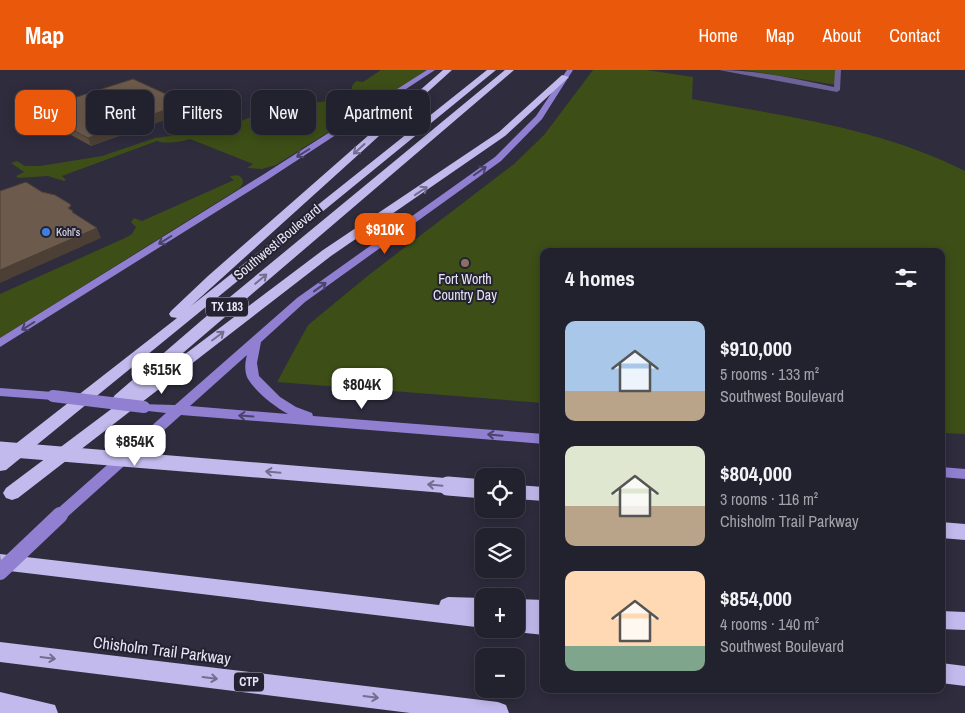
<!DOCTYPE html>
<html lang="en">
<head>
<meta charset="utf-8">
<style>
  :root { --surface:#22212e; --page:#2e2e3a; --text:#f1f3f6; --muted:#a2a3aa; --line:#3f3e4a; --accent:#ea580c }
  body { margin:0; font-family:"Archivo Narrow",sans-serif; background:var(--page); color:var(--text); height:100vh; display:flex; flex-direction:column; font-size:19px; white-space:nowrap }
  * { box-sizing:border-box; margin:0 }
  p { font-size:16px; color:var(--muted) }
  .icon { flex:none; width:28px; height:28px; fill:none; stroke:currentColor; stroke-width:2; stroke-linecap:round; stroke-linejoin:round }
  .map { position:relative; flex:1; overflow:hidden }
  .drawer { position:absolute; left:540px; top:178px; width:405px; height:445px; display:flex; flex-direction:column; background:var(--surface); border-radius:10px; box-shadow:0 2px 12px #0003,0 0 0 1px var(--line) }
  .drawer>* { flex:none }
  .hud { position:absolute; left:15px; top:20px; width:450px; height:45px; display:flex; gap:10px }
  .buttons { position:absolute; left:475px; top:398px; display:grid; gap:10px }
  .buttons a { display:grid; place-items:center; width:50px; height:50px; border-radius:10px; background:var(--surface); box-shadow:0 2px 12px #0003,0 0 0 1px var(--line); font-size:25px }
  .price { position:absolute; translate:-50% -42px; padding:0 11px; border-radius:10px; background:#fff; color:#222; font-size:16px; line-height:32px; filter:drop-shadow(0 1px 2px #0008) }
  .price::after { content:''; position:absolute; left:50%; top:30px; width:15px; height:11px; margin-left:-8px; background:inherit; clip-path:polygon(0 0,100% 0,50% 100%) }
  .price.selected { background:var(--accent); color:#fff }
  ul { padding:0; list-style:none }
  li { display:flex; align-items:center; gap:15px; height:125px; padding:0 25px }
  li span { display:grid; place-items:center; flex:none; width:140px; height:100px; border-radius:10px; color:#555 }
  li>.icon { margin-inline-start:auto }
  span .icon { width:60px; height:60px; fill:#fffc; stroke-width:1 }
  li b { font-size:21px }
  h2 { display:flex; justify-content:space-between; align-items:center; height:60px; padding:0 25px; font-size:21px }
  .tag { padding:0 18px; border-radius:10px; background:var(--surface); box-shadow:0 2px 12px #0003,0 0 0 1px var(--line); font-size:18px; line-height:45px }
  .tag.selected { background:var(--accent); color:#fff }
  header { display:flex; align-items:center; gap:30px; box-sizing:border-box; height:70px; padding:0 25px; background:var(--accent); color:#fff }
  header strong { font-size:24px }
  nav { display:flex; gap:28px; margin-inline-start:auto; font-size:18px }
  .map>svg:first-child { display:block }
  .green { fill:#3d4e17 }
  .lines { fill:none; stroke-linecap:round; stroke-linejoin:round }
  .minor { fill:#6d6397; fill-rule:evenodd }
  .secondary { fill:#9180d2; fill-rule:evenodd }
  .motorway { fill:#c2baed; fill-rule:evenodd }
  .secondary-bridge-far1 { stroke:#9180d2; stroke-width:12 }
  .secondary-bridge { stroke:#9180d2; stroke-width:16 }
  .motorway-bridge-far1 { stroke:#c2baed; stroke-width:15 }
  .motorway-bridge { stroke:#c2baed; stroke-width:19 }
  .wall { fill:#5d4e42 }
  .shaded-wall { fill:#4c4036 }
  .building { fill:#6c5b4d; stroke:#4c4036 }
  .oneway { stroke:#736e90 }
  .oneway2 { stroke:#4a436a }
  .shop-dot { fill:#3f7fe0; stroke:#242232; stroke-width:2 }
  .education-dot { fill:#8d6e63; stroke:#242232; stroke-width:2 }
  .labels { text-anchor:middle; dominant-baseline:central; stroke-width:4; stroke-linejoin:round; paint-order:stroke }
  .far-poi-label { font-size:11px; fill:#e7e6f2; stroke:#242232; text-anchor:start }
  .shield { fill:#242232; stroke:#acabb8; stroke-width:1 }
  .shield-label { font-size:12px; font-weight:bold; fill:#e7e6f2 }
  .street-label { font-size:14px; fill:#e7e6f2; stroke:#242232 }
  .poi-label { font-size:14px; fill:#e7e6f2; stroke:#242232 }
  .near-street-label { font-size:16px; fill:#e7e6f2; stroke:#242232 }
</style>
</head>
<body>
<header>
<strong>Map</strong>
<nav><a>Home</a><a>Map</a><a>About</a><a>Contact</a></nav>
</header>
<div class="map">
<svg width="965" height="643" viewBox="0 0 965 643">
  <rect width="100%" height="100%" fill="#2e2c3d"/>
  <!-- green -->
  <g class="green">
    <path d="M381,0h46c-19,12 -52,43 -75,21v-5l4,-5 7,1z"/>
    <path d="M593,0h54l46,7 -1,22c92,17 189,29 273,72v263l-24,-1v-182h-397v152l-267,-21 31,-57 62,-51 144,-110 30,-29z"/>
    <polygon points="744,0 836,0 837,15"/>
    <path d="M341,30l15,3 6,3v5l-86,54 -14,4 -15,-1 6,-4 -63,-25c-9,3 -25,5 -33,2l-95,35 4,4 -2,1 -16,-5 -30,2 -2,-2 8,-4 -13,-9 6,-2 8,5h15l62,-10 53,-18 63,-8 61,-24z"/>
    <path d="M231,106c7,-2 12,0 12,7l-3,5 -240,150v-44l125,-56 7,-4 4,-7 -5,-5 3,-4 8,3 92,-41 -4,-3z"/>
  </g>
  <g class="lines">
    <!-- minor -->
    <path class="minor" d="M719,0c38,0 78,9 115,17l1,-17h6l-1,20 -3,2z"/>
    <!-- secondary -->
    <g class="secondary">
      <polygon points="427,0 435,0 267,110 0,277 0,268 261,106"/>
      <path d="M567,0h6l-31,49 -41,42 -196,141 -44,40 -4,21 2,13 21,21 16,10 16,6 1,3 231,18v10l-363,-29 -116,104 -5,2 -5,-2 -2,-4 2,-4 111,-98 -27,-3 -1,-3 1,-3 36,1 122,-107 198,-141 41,-41zM247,285c-2,7 -3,17 1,24 9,14 26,27 40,35l-98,-8z"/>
      <polygon points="0,318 53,322 59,326 53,330 0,326"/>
      <polygon points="941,397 965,399 965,409 941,407"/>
    </g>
    <!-- motorway -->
    <g class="motorway">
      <polygon points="443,0 452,0 191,236 487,0 496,0 6,400 0,401 0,386 177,248 171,247 169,244 171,241 208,206"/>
      <polygon points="505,0 514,0 156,306 323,180 499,62 562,5 569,7 505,66 331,186 18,428 12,430 6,428 3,423 6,418 118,334 115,333 112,329 115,325 202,250"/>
      <polygon points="516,415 544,417 544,431 516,429"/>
      <polygon points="941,452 965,454 965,470 941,468"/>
      <polygon points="0,484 439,535 441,530 448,527 484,528 484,558 1,500"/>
      <polygon points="516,529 544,530 544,565 516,562 509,560 516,559"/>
      <polygon points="941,541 965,542 965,560 941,559"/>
      <polygon points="0,572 498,632 506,635 509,643 410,643 0,592"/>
      <polygon points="941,593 965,596 965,616 941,613"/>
      <polygon points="0,622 55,635 58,643 0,643"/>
    </g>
    <!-- secondary-bridge-far1 -->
    <polyline class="secondary-bridge-far1" points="53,326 144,337"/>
    <!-- secondary-bridge -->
    <polyline class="secondary-bridge" points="0,502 60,445"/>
    <!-- motorway-bridge-far1 -->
    <polyline class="motorway-bridge-far1" points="0,379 463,417"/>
    <!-- motorway-bridge -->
    <polyline class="motorway-bridge" points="448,416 484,419"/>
  </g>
  <!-- wall -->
  <polygon class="wall" points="181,38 172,41 174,47 156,53 150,58 142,58 91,76 40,48 36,40"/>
  <!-- shaded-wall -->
  <g class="shaded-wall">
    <polygon points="179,30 181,38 172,41 174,47 156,53 150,58 147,50 164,35"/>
    <polygon points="139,49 142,58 91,76 88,68"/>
    <polygon points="97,158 101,168 0,213 0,200"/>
  </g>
  <!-- building -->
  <g class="building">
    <polygon points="133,9 179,30 164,35 171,38 154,44 147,50 139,49 88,68 36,40"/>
    <polygon points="26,112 42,122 55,125 70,134 71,136 68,138 73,141 72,142 97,158 0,200 0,121"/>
  </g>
  <!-- one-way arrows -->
  <defs><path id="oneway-shaft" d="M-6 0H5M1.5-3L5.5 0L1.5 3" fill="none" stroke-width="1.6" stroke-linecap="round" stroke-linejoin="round" transform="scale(1.25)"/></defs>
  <g class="oneway">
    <use href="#oneway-shaft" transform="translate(359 79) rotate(138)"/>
    <use href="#oneway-shaft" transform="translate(421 121) rotate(-34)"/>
    <use href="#oneway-shaft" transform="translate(261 209) rotate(-40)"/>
    <use href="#oneway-shaft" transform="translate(218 266) rotate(-37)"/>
    <use href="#oneway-shaft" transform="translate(273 402) rotate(-175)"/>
    <use href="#oneway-shaft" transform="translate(435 415) rotate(-175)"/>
    <use href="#oneway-shaft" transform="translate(48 588) rotate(7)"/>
    <use href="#oneway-shaft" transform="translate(210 608) rotate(7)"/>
    <use href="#oneway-shaft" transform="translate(371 627) rotate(7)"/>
  </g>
  <g class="oneway2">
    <use href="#oneway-shaft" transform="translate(303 83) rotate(148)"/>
    <use href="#oneway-shaft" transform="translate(480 101) rotate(-35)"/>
    <use href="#oneway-shaft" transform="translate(165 170) rotate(148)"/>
    <use href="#oneway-shaft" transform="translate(320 217) rotate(-36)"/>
    <use href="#oneway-shaft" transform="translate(28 256) rotate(148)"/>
    <use href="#oneway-shaft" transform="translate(246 346) rotate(-176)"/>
    <use href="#oneway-shaft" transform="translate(495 365) rotate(-175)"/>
  </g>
  <!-- markers -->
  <circle class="shop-dot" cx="46" cy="162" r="5"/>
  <circle class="education-dot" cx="465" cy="193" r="5"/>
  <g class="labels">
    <!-- far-poi labels -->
    <g class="far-poi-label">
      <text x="56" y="162">Kohl's</text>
    </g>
    <!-- shield labels -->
    <g class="shield">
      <rect x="206" y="227.5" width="42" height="19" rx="4"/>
      <rect x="234" y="602.5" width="30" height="19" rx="4"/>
    </g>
    <g class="shield-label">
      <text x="227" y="237">TX 183</text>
      <text x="249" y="612">CTP</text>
    </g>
    <!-- street labels -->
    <g class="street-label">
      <text transform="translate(277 172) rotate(-40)">Southwest Boulevard</text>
    </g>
    <!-- poi labels -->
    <g class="poi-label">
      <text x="465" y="209">Fort Worth<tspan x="465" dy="16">Country Day</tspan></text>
    </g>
    <!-- near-street labels -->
    <g class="near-street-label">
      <text transform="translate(162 580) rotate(7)">Chisholm Trail Parkway</text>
    </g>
  </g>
</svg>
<div class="buttons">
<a><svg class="icon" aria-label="locate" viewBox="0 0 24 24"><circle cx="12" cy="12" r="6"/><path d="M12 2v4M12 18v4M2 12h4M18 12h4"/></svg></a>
<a><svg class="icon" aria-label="layers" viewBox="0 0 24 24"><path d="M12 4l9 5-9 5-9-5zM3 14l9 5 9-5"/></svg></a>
<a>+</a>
<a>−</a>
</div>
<b class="price selected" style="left:385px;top:185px">$910K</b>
<b class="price" style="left:162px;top:325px">$515K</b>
<b class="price" style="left:362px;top:340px">$804K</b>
<b class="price" style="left:135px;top:397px">$854K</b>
<div class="hud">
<a class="tag selected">Buy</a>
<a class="tag">Rent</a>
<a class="tag">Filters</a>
<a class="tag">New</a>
<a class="tag">Apartment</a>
</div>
<section class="drawer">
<h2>4 homes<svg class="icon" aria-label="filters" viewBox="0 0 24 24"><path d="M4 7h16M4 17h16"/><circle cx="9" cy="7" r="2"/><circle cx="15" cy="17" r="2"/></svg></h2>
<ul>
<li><span style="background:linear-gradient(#a9c7e8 70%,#b9a48a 0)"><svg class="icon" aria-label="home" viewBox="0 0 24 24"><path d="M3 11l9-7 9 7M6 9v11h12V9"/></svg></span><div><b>$910,000</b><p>5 rooms · 133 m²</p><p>Southwest Boulevard</p></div></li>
<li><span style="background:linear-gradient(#dfe7d0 60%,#b9a48a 0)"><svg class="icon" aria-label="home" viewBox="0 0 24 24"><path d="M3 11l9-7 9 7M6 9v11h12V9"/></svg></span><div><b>$804,000</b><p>3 rooms · 116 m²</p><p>Chisholm Trail Parkway</p></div></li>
<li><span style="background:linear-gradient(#ffd9b3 75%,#7fa58c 0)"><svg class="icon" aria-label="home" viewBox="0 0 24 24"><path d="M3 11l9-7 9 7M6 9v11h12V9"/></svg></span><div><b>$854,000</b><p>4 rooms · 140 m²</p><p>Southwest Boulevard</p></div></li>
</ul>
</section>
</div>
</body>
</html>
